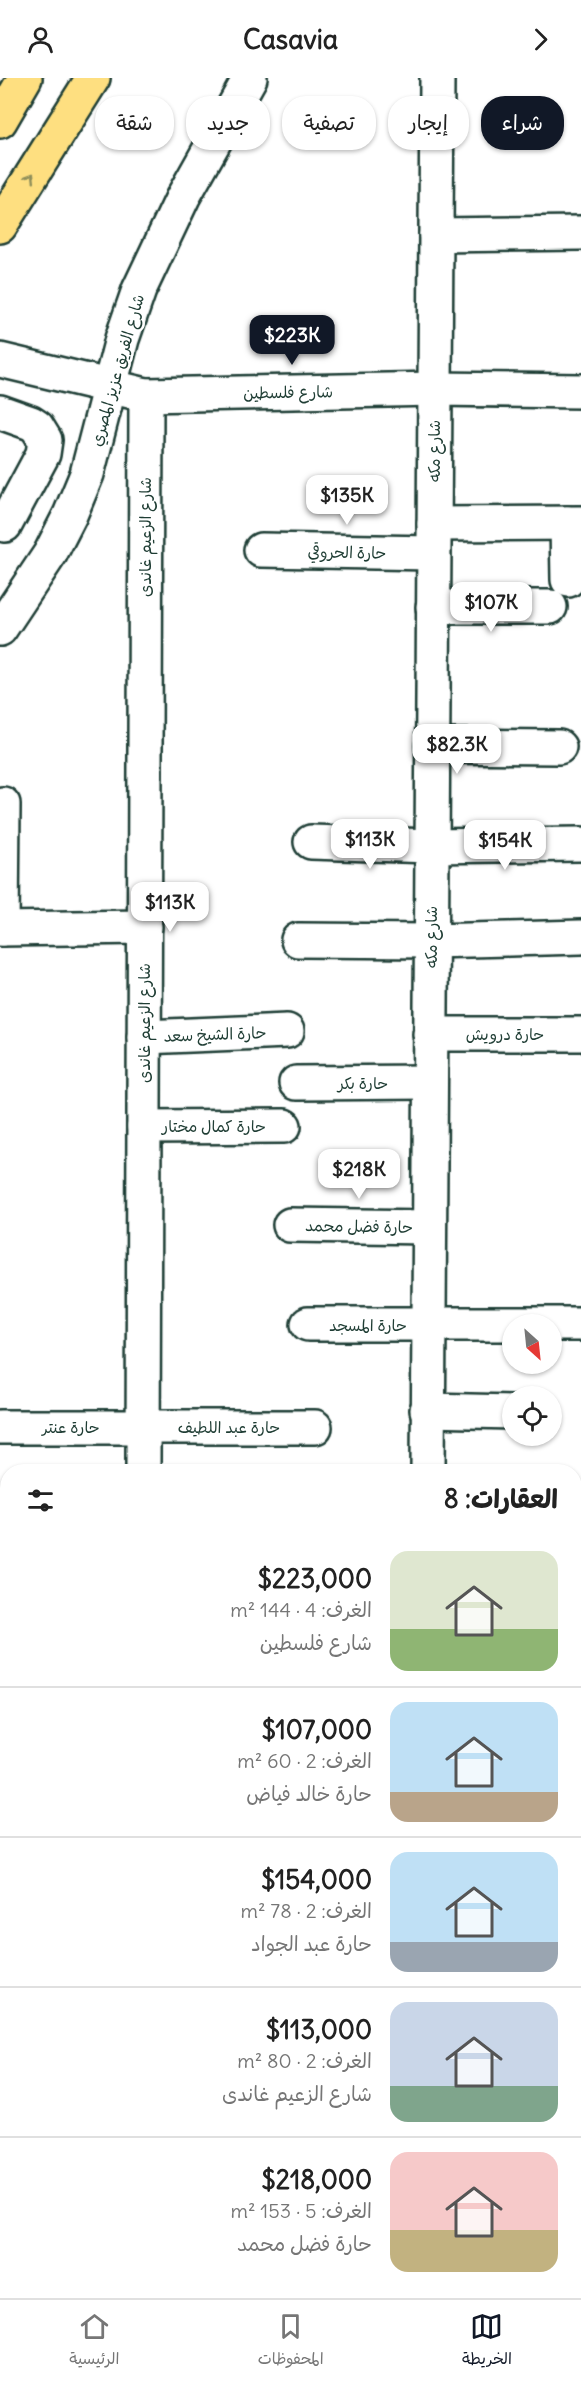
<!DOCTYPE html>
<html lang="ar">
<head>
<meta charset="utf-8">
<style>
  :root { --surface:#fff; --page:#f2f2f2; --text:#222; --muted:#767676; --line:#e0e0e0; --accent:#111827 }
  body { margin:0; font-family:Delius,"Playpen Sans Arabic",sans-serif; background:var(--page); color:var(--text); direction:rtl; height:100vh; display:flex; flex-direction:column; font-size:22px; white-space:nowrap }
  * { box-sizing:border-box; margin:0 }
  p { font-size:20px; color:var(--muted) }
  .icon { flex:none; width:33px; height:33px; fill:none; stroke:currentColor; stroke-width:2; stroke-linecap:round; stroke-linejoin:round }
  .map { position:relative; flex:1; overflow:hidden; direction:ltr }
  .drawer { position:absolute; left:0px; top:1386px; width:582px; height:834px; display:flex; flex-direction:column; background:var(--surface); border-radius:24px 24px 0 0; box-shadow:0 2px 4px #0004; direction:rtl }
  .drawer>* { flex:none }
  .top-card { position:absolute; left:18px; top:18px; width:546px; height:54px; direction:rtl; display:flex; gap:12px }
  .needle { width:39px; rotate:153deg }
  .fabs { position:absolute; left:502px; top:1236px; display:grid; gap:12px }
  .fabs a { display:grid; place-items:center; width:60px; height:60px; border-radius:50%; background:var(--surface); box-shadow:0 2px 4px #0004; font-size:30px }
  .price { position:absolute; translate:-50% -51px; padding:0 14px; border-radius:12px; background:#fff; color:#222; font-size:20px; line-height:39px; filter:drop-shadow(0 2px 3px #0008) }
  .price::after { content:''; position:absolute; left:50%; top:36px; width:18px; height:14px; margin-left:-9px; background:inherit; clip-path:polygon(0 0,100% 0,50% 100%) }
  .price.selected { background:var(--accent); color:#fff }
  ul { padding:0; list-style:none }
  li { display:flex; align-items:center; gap:18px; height:150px; padding:0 24px }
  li+li { border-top:2px solid var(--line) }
  li span { display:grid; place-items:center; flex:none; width:168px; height:120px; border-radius:18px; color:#555 }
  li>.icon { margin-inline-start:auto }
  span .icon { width:72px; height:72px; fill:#fffc; stroke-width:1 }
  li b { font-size:26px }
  h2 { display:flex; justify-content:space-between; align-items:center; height:72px; padding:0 24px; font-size:26px }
  .tag { padding:0 21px; border-radius:24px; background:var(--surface); box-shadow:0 2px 4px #0004; font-size:21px; line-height:54px }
  .tag.selected { background:var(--accent); color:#fff }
  header { display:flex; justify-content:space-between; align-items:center; height:78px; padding:0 24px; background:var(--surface); font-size:27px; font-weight:700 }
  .dock { display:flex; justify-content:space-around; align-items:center; height:84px; border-top:2px solid var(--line); background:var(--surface); font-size:16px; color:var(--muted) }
  .dock a { display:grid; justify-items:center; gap:3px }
  .dock .selected { color:var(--accent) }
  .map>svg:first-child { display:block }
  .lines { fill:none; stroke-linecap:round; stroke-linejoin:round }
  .minor-casing { stroke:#1f3d34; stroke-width:38 }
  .major-casing { stroke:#1f3d34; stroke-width:38 }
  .minor { stroke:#fff; stroke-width:33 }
  .major { stroke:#fedf80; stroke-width:33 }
  .oneway { stroke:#8e8e5a }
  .labels { text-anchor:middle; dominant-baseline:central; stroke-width:5; stroke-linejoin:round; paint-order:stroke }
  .street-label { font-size:16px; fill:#1f3d34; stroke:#fff }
</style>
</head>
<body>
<header><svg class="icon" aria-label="forward" viewBox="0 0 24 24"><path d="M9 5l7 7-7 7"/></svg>Casavia<svg class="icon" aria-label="person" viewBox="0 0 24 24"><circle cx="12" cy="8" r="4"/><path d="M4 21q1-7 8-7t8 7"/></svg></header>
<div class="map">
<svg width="581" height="2220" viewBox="0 0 581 2220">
  <rect width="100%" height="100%" fill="#fff"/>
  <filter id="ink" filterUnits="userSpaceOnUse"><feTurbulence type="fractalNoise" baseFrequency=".0167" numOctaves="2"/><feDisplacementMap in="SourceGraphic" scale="12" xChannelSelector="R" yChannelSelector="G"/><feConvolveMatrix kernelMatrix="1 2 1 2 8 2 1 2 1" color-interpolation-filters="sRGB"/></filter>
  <g filter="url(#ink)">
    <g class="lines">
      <defs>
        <g id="minor">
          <polyline points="436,157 581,155"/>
          <polyline points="0,282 146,317 435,311 581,313"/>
          <polyline points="0,334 31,345 37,349 45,362 43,376 5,447"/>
          <polyline points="567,445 568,502"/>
          <polyline points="434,446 581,445"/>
          <polyline points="261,472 433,475"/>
          <polyline points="433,529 550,529"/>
          <polyline points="0,551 50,476 70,437 87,396 122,261 139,212 183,119 250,0"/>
          <polyline points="432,668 559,669"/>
          <polyline points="311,764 431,768 581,766"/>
          <polyline points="0,851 145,849"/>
          <polyline points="2,851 3,726"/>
          <polyline points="298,862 431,863 581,859"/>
          <polyline points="430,956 581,956"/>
          <polyline points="144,959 287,953"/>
          <polyline points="296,1005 430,1004"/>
          <polyline points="144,1049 284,1048"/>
          <polyline points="290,1147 429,1149"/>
          <polyline points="308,1246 581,1246"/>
          <polyline points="427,1332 513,1334"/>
          <polyline points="0,1349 315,1349"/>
          <polyline points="143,1394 146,317"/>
          <polyline points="428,1394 437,0"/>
          <polyline points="0,1523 8,1523"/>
          <polyline points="574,1615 576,1538"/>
          <polyline points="574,1774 581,1774"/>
          <polyline points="574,1903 581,1903"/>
          <polyline points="0,1983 7,1982"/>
          <polyline points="574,2073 581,2073"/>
          <polyline points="574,2150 581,2150"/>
          <polyline points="138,2212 138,2220"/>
          <polyline points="420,2220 420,2212"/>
        </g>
        <g id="major">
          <polyline points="0,43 25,0"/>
          <polyline points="0,148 93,0"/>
        </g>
      </defs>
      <!-- minor casing -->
      <use href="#minor" class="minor-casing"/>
      <!-- major casing -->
      <use href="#major" class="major-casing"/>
      <!-- minor -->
      <use href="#minor" class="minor"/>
      <!-- major -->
      <use href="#major" class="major"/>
    </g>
    <!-- one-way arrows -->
    <defs><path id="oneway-chevron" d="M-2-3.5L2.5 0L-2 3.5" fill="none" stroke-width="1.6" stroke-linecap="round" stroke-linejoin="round" transform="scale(1.5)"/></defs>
    <use class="oneway" href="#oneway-chevron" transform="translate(31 99) rotate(-58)"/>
  </g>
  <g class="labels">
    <!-- street labels -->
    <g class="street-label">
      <text transform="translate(117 292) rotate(-74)">شارع الفريق عزيز المصري</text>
      <text transform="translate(288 314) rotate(-1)">شارع فلسطين</text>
      <text transform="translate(434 373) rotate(-90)">شارع مكه</text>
      <text transform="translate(145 459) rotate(-90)">شارع الزعيم غاندى</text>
      <text transform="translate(347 474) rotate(1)">حارة الحروقي</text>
      <text transform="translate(431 859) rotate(-90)">شارع مكه</text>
      <text transform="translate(144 945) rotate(-90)">شارع الزعيم غاندى</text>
      <text transform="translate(215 956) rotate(-2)">حارة الشيخ سعد</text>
      <text x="505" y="956">حارة درويش</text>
      <text x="363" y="1005">حارة بكر</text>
      <text x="214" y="1048">حارة كمال مختار</text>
      <text transform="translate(359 1148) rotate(1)">حارة فضل محمد</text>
      <text x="368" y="1247">حارة المسجد</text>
      <text x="71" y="1349">حارة عنتر</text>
      <text x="229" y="1349">حارة عبد اللطيف</text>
    </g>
  </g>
</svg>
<div class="fabs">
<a><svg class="needle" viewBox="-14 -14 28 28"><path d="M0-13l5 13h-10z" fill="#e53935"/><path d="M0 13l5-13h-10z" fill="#767676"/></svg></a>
<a><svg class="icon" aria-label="locate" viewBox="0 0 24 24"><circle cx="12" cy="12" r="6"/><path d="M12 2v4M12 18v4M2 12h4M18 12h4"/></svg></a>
</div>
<b class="price selected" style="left:292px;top:288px">$223K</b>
<b class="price" style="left:347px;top:448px">$135K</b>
<b class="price" style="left:491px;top:555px">$107K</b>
<b class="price" style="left:457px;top:697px">$82.3K</b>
<b class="price" style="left:370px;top:792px">$113K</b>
<b class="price" style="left:505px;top:793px">$154K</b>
<b class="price" style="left:170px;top:855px">$113K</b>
<b class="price" style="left:359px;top:1122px">$218K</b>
<div class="top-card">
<a class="tag selected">شراء</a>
<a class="tag">إيجار</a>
<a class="tag">تصفية</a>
<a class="tag">جديد</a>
<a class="tag">شقة</a>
</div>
<section class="drawer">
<h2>العقارات: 8<svg class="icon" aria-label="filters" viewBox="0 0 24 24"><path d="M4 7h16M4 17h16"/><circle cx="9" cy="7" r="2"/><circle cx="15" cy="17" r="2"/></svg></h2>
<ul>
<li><span style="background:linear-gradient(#dfe7d0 65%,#8fb573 0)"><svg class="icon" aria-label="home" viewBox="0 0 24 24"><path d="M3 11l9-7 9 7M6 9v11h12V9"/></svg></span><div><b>$223,000</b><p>الغرف: 4 · 144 m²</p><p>شارع فلسطين</p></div></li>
<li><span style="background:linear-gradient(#bfe0f5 75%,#b9a48a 0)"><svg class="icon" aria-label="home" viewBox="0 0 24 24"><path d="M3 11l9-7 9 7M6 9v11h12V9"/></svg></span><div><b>$107,000</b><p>الغرف: 2 · 60 m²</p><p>حارة خالد فياض</p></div></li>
<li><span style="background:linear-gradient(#bfe0f5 75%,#9aa5b1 0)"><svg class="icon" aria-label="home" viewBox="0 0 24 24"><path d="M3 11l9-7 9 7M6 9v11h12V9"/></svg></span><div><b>$154,000</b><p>الغرف: 2 · 78 m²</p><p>حارة عبد الجواد</p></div></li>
<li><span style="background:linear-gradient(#c9d6e8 70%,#7fa58c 0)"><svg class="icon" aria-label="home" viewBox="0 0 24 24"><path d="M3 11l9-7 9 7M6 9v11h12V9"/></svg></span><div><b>$113,000</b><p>الغرف: 2 · 80 m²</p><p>شارع الزعيم غاندى</p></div></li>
<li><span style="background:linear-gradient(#f6c9c9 65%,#c2b280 0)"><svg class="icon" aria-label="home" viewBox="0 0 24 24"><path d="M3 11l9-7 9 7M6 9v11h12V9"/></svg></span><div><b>$218,000</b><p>الغرف: 5 · 153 m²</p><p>حارة فضل محمد</p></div></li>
</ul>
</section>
</div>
<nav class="dock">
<a class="selected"><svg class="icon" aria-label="map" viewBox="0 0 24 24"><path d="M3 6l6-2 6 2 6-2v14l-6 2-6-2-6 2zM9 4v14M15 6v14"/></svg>الخريطة</a>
<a><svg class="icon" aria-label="saved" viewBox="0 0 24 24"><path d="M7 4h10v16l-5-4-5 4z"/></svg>المحفوظات</a>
<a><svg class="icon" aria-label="home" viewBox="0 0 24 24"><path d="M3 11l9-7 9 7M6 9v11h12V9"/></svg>الرئيسية</a>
</nav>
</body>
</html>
